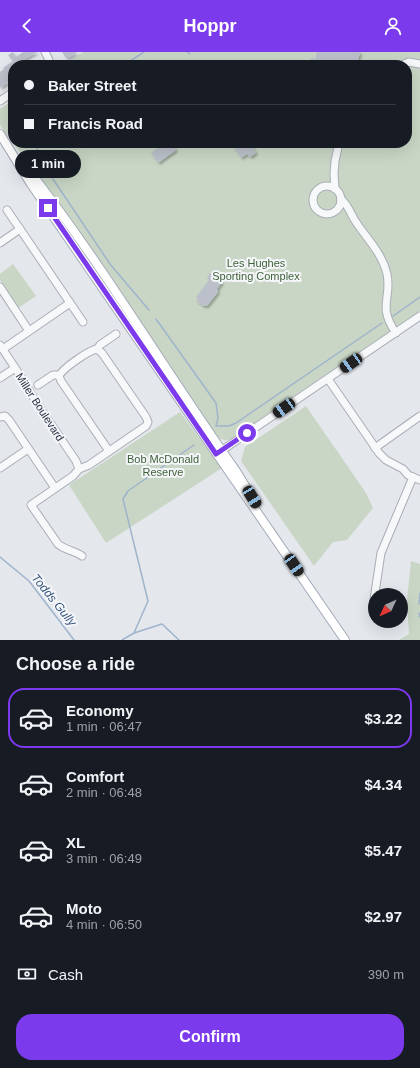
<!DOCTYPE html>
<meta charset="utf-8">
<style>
body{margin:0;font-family:Helvetica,sans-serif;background:#242831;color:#f1f3f6;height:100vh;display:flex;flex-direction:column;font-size:15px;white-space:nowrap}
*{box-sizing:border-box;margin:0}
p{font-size:13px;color:#9ea1a6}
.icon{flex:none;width:22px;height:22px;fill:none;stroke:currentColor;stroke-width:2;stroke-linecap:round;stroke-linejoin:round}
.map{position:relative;height:588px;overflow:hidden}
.sheet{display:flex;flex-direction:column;background:#171b24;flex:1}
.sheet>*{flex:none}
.guide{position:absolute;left:8px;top:8px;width:404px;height:88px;border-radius:16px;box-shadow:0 4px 16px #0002;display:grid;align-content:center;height:88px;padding:0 16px;background:#171b24}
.needle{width:26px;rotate:226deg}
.tools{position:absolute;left:368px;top:536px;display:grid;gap:8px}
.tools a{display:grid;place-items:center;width:40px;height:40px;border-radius:50%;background:#171b24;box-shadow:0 4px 16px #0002;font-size:20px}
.end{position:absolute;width:18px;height:18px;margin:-9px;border:5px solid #7c3aed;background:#fff;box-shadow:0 0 0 2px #fff}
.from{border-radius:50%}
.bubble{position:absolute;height:28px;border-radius:14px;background:#171b24;box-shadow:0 4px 16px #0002;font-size:13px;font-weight:700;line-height:28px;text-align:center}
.car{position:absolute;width:12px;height:24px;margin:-12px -6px;border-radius:5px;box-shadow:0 0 3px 1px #0007;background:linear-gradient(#222 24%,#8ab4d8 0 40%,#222 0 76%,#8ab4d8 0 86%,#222 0)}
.guide b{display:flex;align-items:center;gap:14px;height:38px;font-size:15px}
.guide b+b{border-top:1px solid #363941}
.guide i{width:10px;height:10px;background:#f1f3f6}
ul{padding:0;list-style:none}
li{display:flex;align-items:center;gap:12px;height:60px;margin:0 8px 6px;padding:0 8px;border:2px solid transparent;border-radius:16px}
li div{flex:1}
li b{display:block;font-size:15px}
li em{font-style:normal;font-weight:700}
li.on{border-color:#7c3aed}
li>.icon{width:36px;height:36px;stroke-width:1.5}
h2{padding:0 16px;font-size:18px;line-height:48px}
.pay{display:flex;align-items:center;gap:10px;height:44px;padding:0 16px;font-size:15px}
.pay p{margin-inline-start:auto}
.primary-button{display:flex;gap:8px;margin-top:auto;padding:8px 16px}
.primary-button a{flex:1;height:46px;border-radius:16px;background:#7c3aed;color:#fff;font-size:16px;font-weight:700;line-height:46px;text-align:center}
header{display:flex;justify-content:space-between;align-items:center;height:52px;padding:0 16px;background:#7c3aed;color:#fff;font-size:18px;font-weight:700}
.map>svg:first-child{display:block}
.green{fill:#c9d6c5}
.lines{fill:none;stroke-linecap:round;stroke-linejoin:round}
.stream{stroke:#9fb4cc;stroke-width:1.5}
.building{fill:#bbc0ca;filter:url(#shadow)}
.minor-casing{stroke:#a9aeb7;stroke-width:9}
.major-casing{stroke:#a3abb8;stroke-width:10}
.minor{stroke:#f7f8fa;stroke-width:7}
.major{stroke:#fff;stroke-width:8}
.route{stroke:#7c3aed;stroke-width:5}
.labels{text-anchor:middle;stroke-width:4;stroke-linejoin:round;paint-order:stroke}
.park-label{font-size:11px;fill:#3f6138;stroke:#f4f6f9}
.street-label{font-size:11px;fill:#2b3445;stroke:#f4f6f9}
.water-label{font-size:12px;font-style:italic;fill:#34527a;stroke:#f4f6f9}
</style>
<header><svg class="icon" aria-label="back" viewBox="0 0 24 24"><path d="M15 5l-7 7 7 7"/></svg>Hoppr<svg class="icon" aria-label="person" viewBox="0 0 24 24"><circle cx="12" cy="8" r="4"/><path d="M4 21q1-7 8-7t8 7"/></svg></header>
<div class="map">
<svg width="420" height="588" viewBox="0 0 420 588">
<defs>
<filter id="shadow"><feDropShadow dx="2" dy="2" stdDeviation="1" flood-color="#0004"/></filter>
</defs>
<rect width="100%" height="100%" fill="#e4e7ec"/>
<g class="green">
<path d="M 83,0 L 420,0 L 420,259 L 234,386 C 228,389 223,389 218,385 L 42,128 L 13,91 L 407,91 L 407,13 L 64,13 Z"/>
<polygon points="13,48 13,91 0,73 0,57"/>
<polygon points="13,212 36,244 18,256 0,228 0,222"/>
<polygon points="306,354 366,441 373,456 347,488 333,490 314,514 241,409 245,395"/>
<polygon points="180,360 222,416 106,491 69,433"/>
<polygon points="411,509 420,512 420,588 399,588 409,582 407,548"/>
</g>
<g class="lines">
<g class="stream">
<polyline points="187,0 190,2"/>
<polyline points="124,13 144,0"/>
<polyline points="36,91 39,104 46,116"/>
<polyline points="49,121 110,212 126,231 149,258"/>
<polyline points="393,264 420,245"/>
<polyline points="156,267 216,351 218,366 216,374 229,374 236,371 382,271"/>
<polyline points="0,505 29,529 74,588"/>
<polyline points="419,552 420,541"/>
<polyline points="419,561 420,565"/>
<polyline points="134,581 148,549 123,447 128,439 194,393"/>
<polyline points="122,588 134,581 162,572 179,588"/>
</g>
</g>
<g class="building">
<polygon points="13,0 16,5 23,0 37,0 20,10 22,13 13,13 13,23 6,28 8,31 0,36 0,20 4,17 3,16 13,9 8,3"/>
<polygon points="62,0 77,0 67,7"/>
<polygon points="317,0 360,0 357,13 316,13 316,12 310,10 311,6 315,7"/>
<polygon points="165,91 171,91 176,98 158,111 151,101"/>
<polygon points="231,91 250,91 256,101 250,105 247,102 241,106"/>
<polygon points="210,221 222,230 217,237 218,240 207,254 203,254 196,249 198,247 196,245 209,228 207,226"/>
</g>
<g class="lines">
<g class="minor-casing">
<g id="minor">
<polyline points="45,0 49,8 48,13"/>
<polyline points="402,13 409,10 420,12"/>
<polyline points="0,49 13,40"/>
<circle cx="327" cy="148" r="14"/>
<polyline points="335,137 334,121 335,109 339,91"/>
<path d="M 341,147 C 347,152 350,159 354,167 C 365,185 382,200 387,222 C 392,247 377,254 396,281"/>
<polyline points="7,158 20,177"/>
<polyline points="0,191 20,177 83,270"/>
<polyline points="0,235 29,279"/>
<polyline points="0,293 23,328 36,350 76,409 79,417"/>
<polyline points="3,297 70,251"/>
<polyline points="0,326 15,316"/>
<polyline points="328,327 379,401 386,408 403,417 408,423 420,428"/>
<polyline points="38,333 53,323 59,323"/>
<polyline points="0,365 5,364 9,368 55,436"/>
<polyline points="375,396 420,364"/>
<path d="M 109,399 L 61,329 L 59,324 C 62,317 89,298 97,297 L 100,293 L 116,282"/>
<polyline points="218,401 420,264"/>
<polyline points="0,416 28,397"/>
<polyline points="79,417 89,413 146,374 148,370 146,365 102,301 97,297"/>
<path d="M 79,417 L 73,424 L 31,453 L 58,492 C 65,498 75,499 82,504"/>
<polyline points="375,557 373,554 381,501 413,425"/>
</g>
</g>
<g class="major-casing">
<g id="major">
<polyline points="0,82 31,132 345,588"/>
<path d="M 27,116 C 103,213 165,319 236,419 L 253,447"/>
</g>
</g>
<use href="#minor" class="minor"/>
<use href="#major" class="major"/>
</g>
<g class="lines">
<polyline class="route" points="48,156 216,402 247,381"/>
</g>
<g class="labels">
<g class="park-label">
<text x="256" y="215">Les Hughes<tspan x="256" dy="13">Sporting Complex</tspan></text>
<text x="163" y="411">Bob McDonald<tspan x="163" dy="13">Reserve</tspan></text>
</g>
<g class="street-label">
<text transform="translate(40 355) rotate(57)" y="4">Miller Boulevard</text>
</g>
<g class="water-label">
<text transform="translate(54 548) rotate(51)" y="4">Todds Gully</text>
</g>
</g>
</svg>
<div class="tools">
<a><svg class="needle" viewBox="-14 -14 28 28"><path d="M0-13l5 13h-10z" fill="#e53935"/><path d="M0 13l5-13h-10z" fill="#9ea1a6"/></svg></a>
</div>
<i class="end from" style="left:247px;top:381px"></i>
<i class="end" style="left:48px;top:156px"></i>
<div class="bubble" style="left:15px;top:98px;width:66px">1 min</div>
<i class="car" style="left:351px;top:311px;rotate:236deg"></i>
<i class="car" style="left:284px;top:356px;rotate:236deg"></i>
<i class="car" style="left:252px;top:445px;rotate:149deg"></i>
<i class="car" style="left:294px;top:513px;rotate:146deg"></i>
<div class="guide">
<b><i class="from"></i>Baker Street</b>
<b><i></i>Francis Road</b>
</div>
</div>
<section class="sheet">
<h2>Choose a ride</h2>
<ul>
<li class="on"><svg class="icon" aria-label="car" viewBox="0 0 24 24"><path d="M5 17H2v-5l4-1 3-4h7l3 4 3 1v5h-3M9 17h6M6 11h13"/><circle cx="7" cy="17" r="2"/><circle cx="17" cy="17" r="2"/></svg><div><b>Economy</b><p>1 min · 06:47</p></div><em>$3.22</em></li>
<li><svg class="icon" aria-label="car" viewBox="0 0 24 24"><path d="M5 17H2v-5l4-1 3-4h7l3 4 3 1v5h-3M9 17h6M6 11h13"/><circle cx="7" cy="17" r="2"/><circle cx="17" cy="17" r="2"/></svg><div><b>Comfort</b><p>2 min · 06:48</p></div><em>$4.34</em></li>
<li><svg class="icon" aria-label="car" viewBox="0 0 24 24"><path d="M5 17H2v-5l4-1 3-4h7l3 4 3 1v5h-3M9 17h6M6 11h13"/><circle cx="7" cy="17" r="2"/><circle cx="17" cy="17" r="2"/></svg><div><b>XL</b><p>3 min · 06:49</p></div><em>$5.47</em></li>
<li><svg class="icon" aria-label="car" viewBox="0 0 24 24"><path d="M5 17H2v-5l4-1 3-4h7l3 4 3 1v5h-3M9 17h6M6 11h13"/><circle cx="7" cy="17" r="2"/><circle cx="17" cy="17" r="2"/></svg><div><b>Moto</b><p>4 min · 06:50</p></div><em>$2.97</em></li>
</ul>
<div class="pay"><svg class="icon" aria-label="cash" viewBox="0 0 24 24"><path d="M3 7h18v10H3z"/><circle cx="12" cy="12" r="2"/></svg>Cash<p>390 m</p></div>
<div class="primary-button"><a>Confirm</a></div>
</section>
